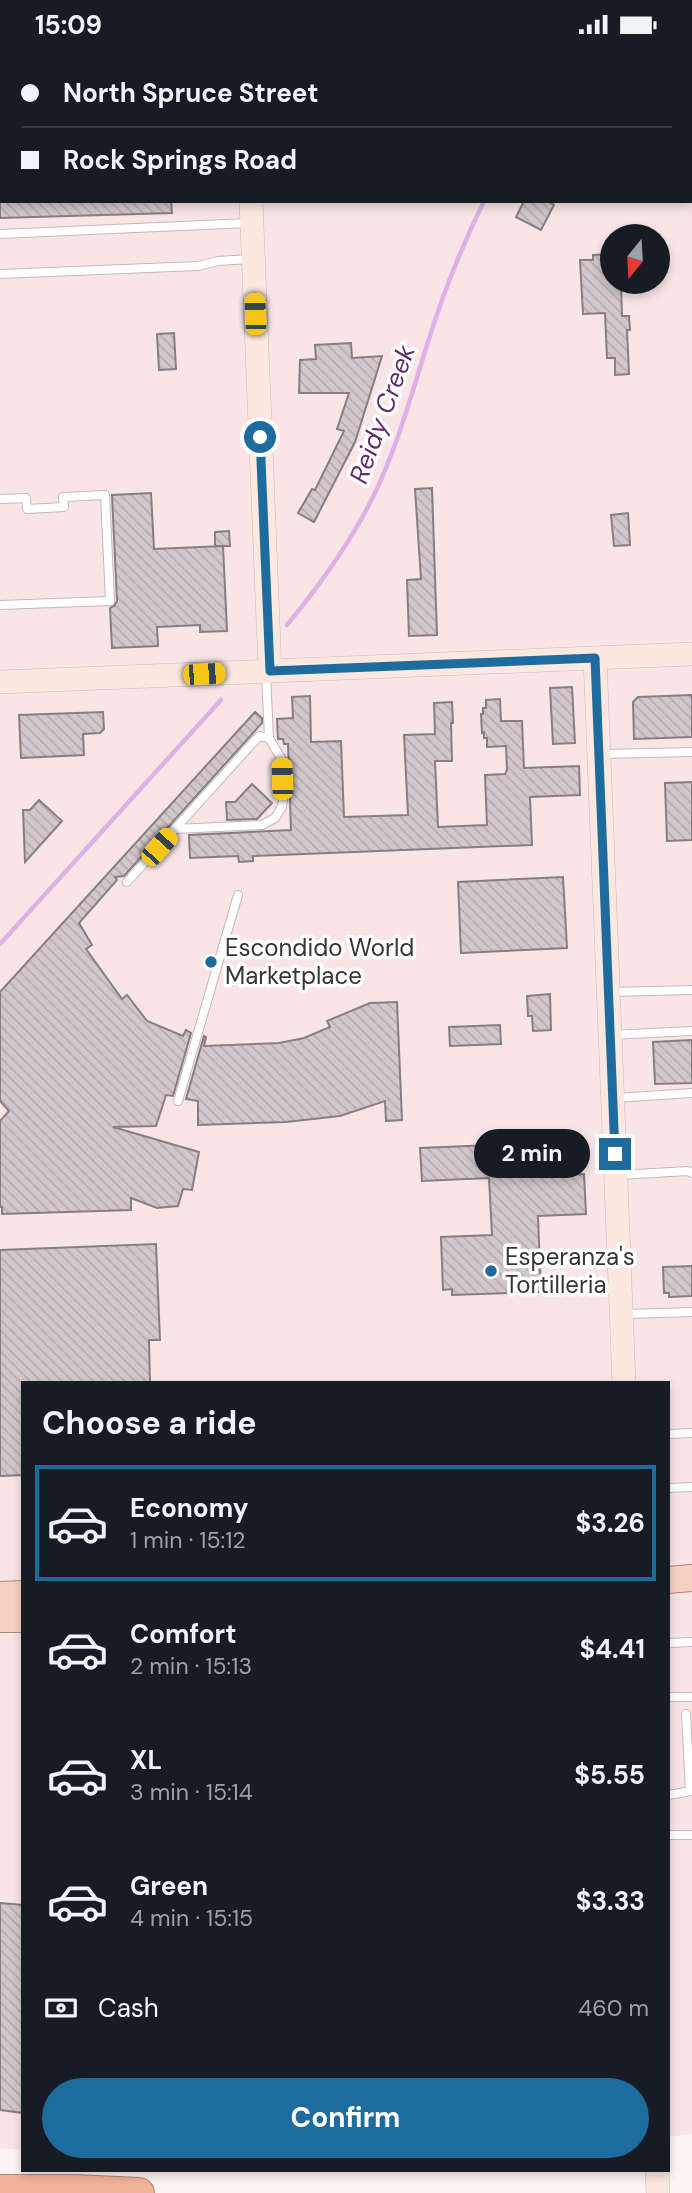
<!DOCTYPE html>
<meta charset="utf-8">
<style>
body{margin:0;font-family:"DM Sans",sans-serif;background:#242831;color:#f1f3f6;height:100vh;display:flex;flex-direction:column;font-size:26px;white-space:nowrap}
*{box-sizing:border-box;margin:0}
p{font-size:23px;color:#9ea1a6}
.icon{flex:none;width:38px;height:38px;fill:none;stroke:currentColor;stroke-width:2;stroke-linecap:round;stroke-linejoin:round}
.map{position:relative;flex:1;overflow:hidden}
.sheet{position:absolute;left:21px;top:1332px;width:649px;height:791px;display:flex;flex-direction:column;background:#171b24;border-radius:0px;box-shadow:0 4px 10px #0003}
.sheet>*{flex:none}
.banner{position:absolute;left:0px;top:0px;width:693px;height:154px;box-shadow:0 4px 10px #0003;display:grid;align-content:center;height:154px;padding:0 21px;background:#171b24}
.needle{width:46px;rotate:198deg}
.buttons{position:absolute;left:600px;top:175px;display:grid;gap:14px}
.buttons a{display:grid;place-items:center;width:70px;height:70px;border-radius:50%;background:#171b24;box-shadow:0 4px 10px #0003;font-size:35px}
.end{position:absolute;width:32px;height:32px;margin:-16px;border:9px solid #1e6c9e;background:#fff;box-shadow:0 0 0 4px #fff}
.from{border-radius:50%}
.bubble{position:absolute;height:49px;border-radius:24px;background:#171b24;box-shadow:0 4px 10px #0003;font-size:23px;font-weight:700;line-height:49px;text-align:center}
.car{position:absolute;width:21px;height:42px;margin:-21px -10px;border-radius:9px;box-shadow:0 0 5px 2px #0007;background:linear-gradient(#f5c518 24%,#345 0 40%,#f5c518 0 76%,#345 0 86%,#f5c518 0)}
.banner b{display:flex;align-items:center;gap:24px;height:66px;font-size:26px}
.banner b+b{border-top:2px solid #363941}
.banner i{width:18px;height:18px;background:#f1f3f6}
ul{padding:0;list-style:none}
li{display:flex;align-items:center;gap:21px;height:116px;margin:0 14px 10px;padding:0 7px;border:4px solid transparent;border-radius:0px}
li div{flex:1}
li b{display:block;font-size:26px}
li em{font-style:normal;font-weight:700}
li.current{border-color:#1e6c9e}
li>.icon{width:63px;height:63px;stroke-width:1.5}
h2{padding:0 21px;font-size:32px;line-height:84px}
.pay{display:flex;align-items:center;gap:18px;height:77px;padding:0 21px;font-size:26px}
.pay p{margin-inline-start:auto}
.action{display:flex;gap:14px;margin-top:auto;padding:14px 21px}
.action a{flex:1;height:80px;border-radius:42px;background:#1e6c9e;color:#fff;font-size:28px;font-weight:700;line-height:80px;text-align:center}
.status{display:flex;justify-content:space-between;align-items:center;height:49px;padding:0 35px;background:#171b24;direction:ltr}
.status svg{height:19px;fill:currentColor}
.map>svg:first-child{display:block}
.built{fill:#f9e5e6;fill-rule:evenodd}
.lines{fill:none;stroke-linecap:round;stroke-linejoin:round}
.stream{stroke:#dfb0e6;stroke-width:4.5}
.building{fill:url(#building-back-hatch);stroke:#877e82;stroke-width:2}
.lane-casing{stroke:#c4b9b9;stroke-width:10}
.secondary-casing{stroke:#c4b9b9;stroke-width:24}
.primary-casing{stroke:#b28676;stroke-width:28}
.highway-casing{stroke:#b28676;stroke-width:32}
.lane{stroke:#fff;stroke-width:8}
.secondary{stroke:#fbe8e1;stroke-width:23}
.primary{stroke:#f8d1c2;stroke-width:26}
.highway{stroke:#f3b29a;stroke-width:30}
.route{stroke:#1e6c9e;stroke-width:9}
.poi-dot{fill:#1e6c9e;stroke:#fff;stroke-width:2.5}
.labels{text-anchor:middle;stroke-width:7;stroke-linejoin:round;paint-order:stroke}
.poi-label{font-size:24px;fill:#383434;stroke:#fff;text-anchor:start}
.water-label{font-size:26px;font-style:italic;fill:#632c6d;stroke:#fff}
</style>
<div class="status"><b>15:09</b><svg viewBox="0 0 49 12"><path d="M0 12V9h3v3zM5 12V6h3v6zM10 12V3h3v9zM15 12V0h3v12zM26 1h20v11H26zM47 4h2v5h-2z"/></svg></div>
<div class="map">
<svg width="692" height="2144" viewBox="0 0 692 2144">
<defs>
<pattern id="building-back-hatch" width="6" height="6" patternUnits="userSpaceOnUse" patternTransform="scale(1.75)"><rect width="6" height="6" fill="#d2c8cc"/><path d="M-1 5l2 2M0 0l6 6M5-1l2 2" fill="none" stroke="#b5acb0"/></pattern>
</defs>
<rect width="100%" height="100%" fill="#fff3f3"/>
<path class="built" d="M 0,0 L 692,0 L 692,2085 L 669,2088 L 668,1334 L 23,1334 L 23,2101 L 0,2099 ZM 2,2 L 691,2 L 691,152 L 2,152 ZM 612,187 L 658,187 L 658,233 L 612,233 Z"/>
<g class="lines">
<g class="stream">
<polyline points="554,2 555,0"/>
<path d="M 287,576 C 320,536 350,494 373,448 C 397,399 411,347 427,296 C 442,247 461,199 484,152"/>
<polyline points="0,895 221,651"/>
</g>
</g>
<g class="building">
<polygon points="0,152 171,152 172,164 0,169"/>
<polygon points="524,152 547,152 554,156 541,181 516,168"/>
<polygon points="612,205 612,233 621,233 622,267 629,267 630,281 627,281 629,325 615,326 615,309 607,309 605,264 583,265 580,211 593,211 593,206"/>
<polygon points="174,284 176,320 159,321 157,285"/>
<polygon points="351,294 352,309 382,307 355,393 314,473 298,464 312,440 315,441 344,382 337,380 349,344 299,344 300,311 316,310 315,296"/>
<polygon points="432,439 437,586 409,587 407,531 421,530 415,440"/>
<polygon points="151,444 154,500 223,497 227,582 200,583 200,576 157,578 158,597 112,599 110,559 114,557 117,552 112,446"/>
<polygon points="628,464 630,496 614,497 611,466"/>
<polygon points="229,482 230,497 215,497 215,483"/>
<polygon points="572,638 575,694 553,695 550,639"/>
<polygon points="692,646 692,688 634,690 633,653 638,648"/>
<polygon points="310,647 311,693 341,692 344,768 408,766 404,686 435,685 434,654 452,653 453,674 451,674 452,712 435,712 438,778 487,776 485,726 505,725 507,721 506,697 487,698 487,689 484,689 484,683 482,684 481,665 483,665 483,659 486,659 486,651 500,650 501,672 522,672 524,719 579,717 580,746 530,748 532,796 253,807 253,812 239,813 238,807 190,809 189,786 291,781 288,695 284,695 283,690 278,690 277,670 293,669 292,648"/>
<polygon points="103,663 104,680 100,684 83,685 84,706 21,709 19,666"/>
<polygon points="255,663 262,669 262,674 124,827 115,828 117,831 79,874 92,896 86,900 122,950 127,946 147,972 183,987 186,981 191,984 173,1047 166,1046 156,1077 113,1078 199,1103 192,1141 183,1140 178,1157 157,1159 131,1149 131,1161 2,1165 2,1158 0,1158 0,1072 9,1062 0,1052 0,943"/>
<polygon points="692,733 692,791 667,792 665,734"/>
<polygon points="252,735 272,754 257,770 227,771 226,753 235,753"/>
<polygon points="39,751 62,772 25,813 23,761 30,761"/>
<polygon points="563,828 567,899 461,904 458,833"/>
<polygon points="550,945 551,981 533,982 532,967 528,967 527,947"/>
<polygon points="397,953 402,1071 386,1072 385,1052 340,1067 286,1073 198,1076 198,1052 186,1050 204,987 206,988 204,997 279,994 304,989 330,978 327,972 370,954"/>
<polygon points="500,976 501,995 450,997 449,978"/>
<polygon points="692,991 692,1034 655,1035 653,993"/>
<polygon points="537,1094 539,1127 584,1125 586,1165 538,1167 541,1243 452,1246 452,1240 443,1241 441,1188 492,1186 489,1129 422,1132 420,1099"/>
<polygon points="156,1195 160,1291 149,1291 150,1334 23,1334 23,1426 0,1427 0,1201"/>
<polygon points="692,1217 692,1247 669,1248 669,1244 664,1244 663,1218"/>
<polygon points="0,1854 23,1856 23,2064 0,2061"/>
</g>
<g class="lines">
<g class="lane-casing">
<g id="lane">
<polyline points="0,185 249,174"/>
<polyline points="0,225 198,217 218,212 250,210"/>
<polyline points="0,450 26,449 27,460 64,458 63,448 105,446 110,552 0,556"/>
<polyline points="266,625 269,689"/>
<polyline points="601,705 692,703"/>
<polyline points="127,833 259,687 269,689 282,711 283,750 282,758 275,769 262,776 175,780"/>
<polyline points="611,943 692,941"/>
<polyline points="611,986 692,982"/>
<polyline points="616,1049 692,1044"/>
<polyline points="178,1052 238,846"/>
<polyline points="619,1126 688,1122 692,1124"/>
<polyline points="625,1265 692,1263"/>
<polyline points="668,1385 692,1384"/>
<polyline points="668,1439 692,1438"/>
<polyline points="668,1594 692,1593"/>
<polyline points="668,1648 692,1648"/>
<polyline points="686,1665 690,1742"/>
<polyline points="668,1746 692,1742"/>
<polyline points="668,1786 692,1786"/>
</g>
</g>
<g class="secondary-casing">
<g id="secondary">
<polyline points="244,0 244,2"/>
<polyline points="251,152 270,622"/>
<polyline points="595,609 624,1334"/>
<polyline points="0,633 692,605"/>
<polyline points="657,2121 658,2144"/>
</g>
</g>
<g class="primary-casing">
<g id="primary">
<polyline points="668,1531 692,1529"/>
<polyline points="0,1546 23,1545"/>
<polyline points="0,1570 23,1570"/>
</g>
</g>
<g class="highway-casing">
<polyline id="highway" points="0,2141 75,2141 139,2144"/>
</g>
<use href="#lane" class="lane"/>
<use href="#secondary" class="secondary"/>
<use href="#primary" class="primary"/>
<use href="#highway" class="highway"/>
</g>
<g class="lines">
<polyline class="route" points="260,388 270,622 595,609 615,1105"/>
</g>
<g class="poi-dot">
<circle cx="211" cy="913" r="7"/>
<circle cx="491" cy="1222" r="7"/>
</g>
<g class="labels">
<g class="poi-label">
<text x="225" y="907">Escondido World<tspan x="225" dy="28">Marketplace</tspan></text>
<text x="505" y="1216">Esperanza's<tspan x="505" dy="28">Tortilleria</tspan></text>
</g>
<g class="water-label">
<text transform="translate(382 365) rotate(-70)" y="9">Reidy Creek</text>
</g>
</g>
</svg>
<div class="buttons">
<a><svg class="needle" viewBox="-14 -14 28 28"><path d="M0-13l5 13h-10z" fill="#e53935"/><path d="M0 13l5-13h-10z" fill="#9ea1a6"/></svg></a>
</div>
<i class="end from" style="left:260px;top:388px"></i>
<i class="end" style="left:615px;top:1105px"></i>
<div class="bubble" style="left:474px;top:1080px;width:116px">2 min</div>
<i class="car" style="left:255px;top:265px;rotate:358deg"></i>
<i class="car" style="left:204px;top:625px;rotate:87deg"></i>
<i class="car" style="left:282px;top:730px;rotate:358deg"></i>
<i class="car" style="left:159px;top:798px;rotate:42deg"></i>
<div class="banner">
<b><i class="from"></i>North Spruce Street</b>
<b><i></i>Rock Springs Road</b>
</div>
<section class="sheet">
<h2>Choose a ride</h2>
<ul>
<li class="current"><svg class="icon" aria-label="car" viewBox="0 0 24 24"><path d="M5 17H2v-5l4-1 3-4h7l3 4 3 1v5h-3M9 17h6M6 11h13"/><circle cx="7" cy="17" r="2"/><circle cx="17" cy="17" r="2"/></svg><div><b>Economy</b><p>1 min · 15:12</p></div><em>$3.26</em></li>
<li><svg class="icon" aria-label="car" viewBox="0 0 24 24"><path d="M5 17H2v-5l4-1 3-4h7l3 4 3 1v5h-3M9 17h6M6 11h13"/><circle cx="7" cy="17" r="2"/><circle cx="17" cy="17" r="2"/></svg><div><b>Comfort</b><p>2 min · 15:13</p></div><em>$4.41</em></li>
<li><svg class="icon" aria-label="car" viewBox="0 0 24 24"><path d="M5 17H2v-5l4-1 3-4h7l3 4 3 1v5h-3M9 17h6M6 11h13"/><circle cx="7" cy="17" r="2"/><circle cx="17" cy="17" r="2"/></svg><div><b>XL</b><p>3 min · 15:14</p></div><em>$5.55</em></li>
<li><svg class="icon" aria-label="car" viewBox="0 0 24 24"><path d="M5 17H2v-5l4-1 3-4h7l3 4 3 1v5h-3M9 17h6M6 11h13"/><circle cx="7" cy="17" r="2"/><circle cx="17" cy="17" r="2"/></svg><div><b>Green</b><p>4 min · 15:15</p></div><em>$3.33</em></li>
</ul>
<div class="pay"><svg class="icon" aria-label="cash" viewBox="0 0 24 24"><path d="M3 7h18v10H3z"/><circle cx="12" cy="12" r="2"/></svg>Cash<p>460 m</p></div>
<div class="action"><a>Confirm</a></div>
</section>
</div>
